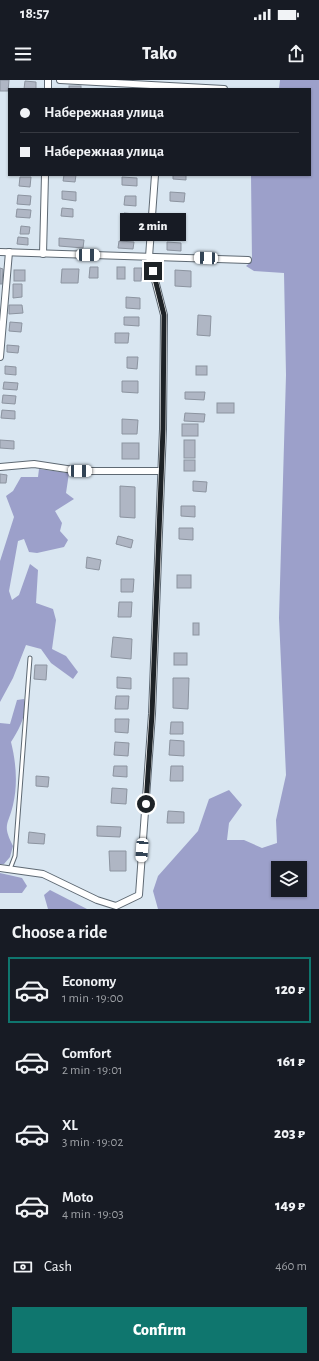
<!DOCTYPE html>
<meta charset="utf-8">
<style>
body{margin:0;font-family:"Alegreya Sans",sans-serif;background:#242831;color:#f1f3f6;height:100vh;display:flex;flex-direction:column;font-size:15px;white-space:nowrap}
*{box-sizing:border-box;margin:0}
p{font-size:13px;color:#9ea1a6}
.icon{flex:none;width:22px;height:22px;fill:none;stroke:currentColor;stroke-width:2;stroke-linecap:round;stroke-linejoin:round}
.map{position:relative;height:829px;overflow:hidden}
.sheet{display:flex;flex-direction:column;background:#171b24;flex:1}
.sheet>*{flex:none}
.guide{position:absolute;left:8px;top:8px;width:303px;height:88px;border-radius:0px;box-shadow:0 1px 3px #0004;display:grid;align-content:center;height:88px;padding:0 12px;background:#171b24}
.buttons{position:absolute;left:271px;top:781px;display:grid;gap:8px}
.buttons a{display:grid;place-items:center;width:36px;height:36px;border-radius:0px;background:#171b24;box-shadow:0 1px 3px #0004;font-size:20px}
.end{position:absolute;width:18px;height:18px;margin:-9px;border:5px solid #1e2327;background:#fff;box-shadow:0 0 0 2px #fff}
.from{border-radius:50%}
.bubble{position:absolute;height:28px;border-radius:0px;background:#171b24;box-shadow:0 1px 3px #0004;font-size:13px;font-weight:800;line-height:28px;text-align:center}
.car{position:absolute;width:12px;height:24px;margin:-12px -6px;border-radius:5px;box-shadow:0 0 3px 1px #0007;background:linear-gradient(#fff 24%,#345 0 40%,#fff 0 76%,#345 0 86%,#fff 0)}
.guide b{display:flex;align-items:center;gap:14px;height:38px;font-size:15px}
.guide b+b{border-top:1px solid #363941}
.guide i{width:10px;height:10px;background:#f1f3f6}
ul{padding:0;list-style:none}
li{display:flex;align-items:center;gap:12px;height:66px;margin:0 8px 6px;padding:0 4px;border:2px solid transparent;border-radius:0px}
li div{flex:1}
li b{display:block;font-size:15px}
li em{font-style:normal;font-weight:800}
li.selected{border-color:#0f766e}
li>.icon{width:36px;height:36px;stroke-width:1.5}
h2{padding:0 12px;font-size:18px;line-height:48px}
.pay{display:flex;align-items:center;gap:10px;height:44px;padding:0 12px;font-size:15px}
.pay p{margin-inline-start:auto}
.button{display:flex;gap:8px;margin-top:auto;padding:8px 12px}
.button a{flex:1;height:46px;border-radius:0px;background:#0f766e;color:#fff;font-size:16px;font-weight:800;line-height:46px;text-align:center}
.status{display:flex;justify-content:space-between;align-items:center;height:28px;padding:0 20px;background:#171b24;direction:ltr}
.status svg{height:11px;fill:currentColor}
header{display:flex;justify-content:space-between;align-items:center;height:52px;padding:0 12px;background:#171b24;font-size:18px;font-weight:800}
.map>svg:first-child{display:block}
.forest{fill:#9ca0ca;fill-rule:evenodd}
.building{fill:#afb6c4;stroke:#8c94a0}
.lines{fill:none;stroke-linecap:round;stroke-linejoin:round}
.service-casing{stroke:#5e6973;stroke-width:5}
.minor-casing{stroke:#5e6973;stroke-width:8}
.service{stroke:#fff;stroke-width:3}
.minor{stroke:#fff;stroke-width:6}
.route{stroke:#1e2327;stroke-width:5}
</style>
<div class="status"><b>18:57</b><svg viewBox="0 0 49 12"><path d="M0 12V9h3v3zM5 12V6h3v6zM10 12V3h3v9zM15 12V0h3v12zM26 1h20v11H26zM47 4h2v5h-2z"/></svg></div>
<header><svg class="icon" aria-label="menu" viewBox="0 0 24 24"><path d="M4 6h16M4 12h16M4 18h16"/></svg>Tako<svg class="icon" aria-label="share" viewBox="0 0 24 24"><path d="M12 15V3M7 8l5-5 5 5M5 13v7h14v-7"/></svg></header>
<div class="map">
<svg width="319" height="829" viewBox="0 0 319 829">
<rect width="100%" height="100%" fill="#d9e6f1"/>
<g class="forest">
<path d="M 280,0 L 319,0 L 319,829 L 158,829 L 153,811 L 158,796 L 198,751 L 209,719 L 229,710 L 242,725 L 229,743 L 227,760 L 244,760 L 262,768 L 277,763 L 276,740 L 286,695 L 279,538 L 286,295 L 284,193 L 254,191 L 246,186 L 252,181 L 251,95 L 310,95 L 310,9 L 279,9 ZM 278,788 L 300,788 L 300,810 L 278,810 Z"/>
<polygon points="39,389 69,393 66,413 74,419 55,431 62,443 60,451 68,460 64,467 37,473 29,472 24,459 18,461 9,511 12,520 19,515 30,484 38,490 36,523 53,529 56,540 52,569 66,576 78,592 73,599 51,583 41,569 26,565 13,598 0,622 0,481 14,437 6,416 13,411 21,397 38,397"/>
<path d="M 24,619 C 28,633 19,650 11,662 C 16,682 18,704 13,725 C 8,746 2,744 13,766 L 10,777 L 4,784 L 0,784 L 0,643 L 10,644 L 17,620 Z"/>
<polygon points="0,793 22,798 27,806 22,813 0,813"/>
<polygon points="50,810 87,829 48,829 44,815"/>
</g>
<g class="building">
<polygon points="0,0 9,0 8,11 0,11"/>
<polygon points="25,1 36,2 36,9 24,9"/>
<rect x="69" y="6" width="12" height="3"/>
<polygon points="64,95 76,95 75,102 63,101"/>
<polygon points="173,95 186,95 186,100 173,99"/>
<polygon points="20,97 31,97 30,107 19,106"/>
<polygon points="122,97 137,98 137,106 122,105"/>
<polygon points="62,111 76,112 76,121 62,119"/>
<polygon points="170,112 185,113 184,122 170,121"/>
<polygon points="18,115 31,116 30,125 17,124"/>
<polygon points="125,116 136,116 136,126 124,125"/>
<polygon points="62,128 73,129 73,137 61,136"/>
<polygon points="17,129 31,130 30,138 16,137"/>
<polygon points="124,133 135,134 134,142 123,141"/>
<polygon points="170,135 182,136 182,144 169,143"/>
<polygon points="21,146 30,147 29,154 20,154"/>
<polygon points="18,157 28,158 28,165 17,164"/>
<polygon points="59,158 84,160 83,168 59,166"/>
<polygon points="119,161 134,162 133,169 118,168"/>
<polygon points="167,162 181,163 181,171 167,170"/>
<polygon points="90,187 98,187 98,198 89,198"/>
<rect x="117" y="187" width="8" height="12"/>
<polygon points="0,188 3,189 2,204 0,204"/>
<polygon points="134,188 142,188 141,201 134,201"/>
<polygon points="62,189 79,189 78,203 61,203"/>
<rect x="14" y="190" width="11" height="11"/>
<polygon points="175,190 191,191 191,207 175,206"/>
<polygon points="13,204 22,204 22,217 13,218"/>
<polygon points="126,217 140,218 140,229 126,228"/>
<polygon points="9,225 22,225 23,233 9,234"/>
<polygon points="198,235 211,236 210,256 197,255"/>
<polygon points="124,237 139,237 139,246 124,245"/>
<polygon points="10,242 22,243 21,252 9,251"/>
<polygon points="115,253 129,253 128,263 115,263"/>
<polygon points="7,265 19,266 18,273 7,272"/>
<polygon points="127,277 138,277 137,289 127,288"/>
<polygon points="5,286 16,287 16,295 5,294"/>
<rect x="196" y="286" width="11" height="9"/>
<polygon points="122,301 138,301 138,313 122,312"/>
<polygon points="4,302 18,303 17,310 3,309"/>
<polygon points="185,312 205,312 204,320 185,319"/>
<polygon points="3,315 16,316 15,324 2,323"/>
<rect x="217" y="323" width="17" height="10"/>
<polygon points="2,330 15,331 15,339 1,338"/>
<polygon points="185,333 205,334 204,342 184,341"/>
<polygon points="122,339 138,340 137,354 122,354"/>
<rect x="182" y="344" width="16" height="12"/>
<polygon points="0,360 14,361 14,369 0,368"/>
<rect x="184" y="360" width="11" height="18"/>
<rect x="122" y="363" width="17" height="16"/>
<rect x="184" y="380" width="11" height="11"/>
<polygon points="0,394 7,395 6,403 0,403"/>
<polygon points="193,401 207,402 206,412 193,411"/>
<polygon points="120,406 135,407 135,438 120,437"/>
<polygon points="181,426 195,426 195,437 181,436"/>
<polygon points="179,448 193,448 193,460 179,459"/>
<polygon points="118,456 133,460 131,468 116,464"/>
<polygon points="87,477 101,480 99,490 86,488"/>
<rect x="177" y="495" width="14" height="13"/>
<polygon points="121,499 134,499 133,512 121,512"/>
<polygon points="119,522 132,522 131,537 118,537"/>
<rect x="193" y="543" width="6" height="12"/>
<polygon points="113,557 132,559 131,579 111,577"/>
<rect x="174" y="573" width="13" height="12"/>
<polygon points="35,585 47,585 46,600 34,599"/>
<polygon points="117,597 131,598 131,609 117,608"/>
<polygon points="173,598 189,598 188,629 173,628"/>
<polygon points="116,616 129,616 128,629 115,629"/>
<polygon points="115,639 129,639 128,653 115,652"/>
<polygon points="171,642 183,642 183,654 170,654"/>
<polygon points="170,660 184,661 184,676 169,675"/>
<polygon points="115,662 129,663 128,676 114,675"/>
<polygon points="114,686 127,686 127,697 113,696"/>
<polygon points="171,686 183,686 183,701 170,701"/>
<polygon points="36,696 49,697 48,707 36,706"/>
<polygon points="112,708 127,709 126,724 111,723"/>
<polygon points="168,731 184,732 184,743 167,743"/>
<polygon points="97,746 121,747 120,757 97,756"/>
<polygon points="29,752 45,754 44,764 28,763"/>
<polygon points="109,771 126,771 126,791 110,791"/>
</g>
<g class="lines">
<g class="service-casing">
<polyline id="service" points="10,789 15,776 30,578"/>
</g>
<g class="minor-casing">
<g id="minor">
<polyline points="60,0 224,9"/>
<polyline points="48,9 48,0"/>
<polyline points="0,172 248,180"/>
<polyline points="43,174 45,95"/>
<polyline points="0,277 9,172"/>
<polyline points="0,387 34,384 80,391 161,391"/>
<polyline points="0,788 43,794 97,820 116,826 139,815 152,634 163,349 164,235 149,177 155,95"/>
</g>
</g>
<use href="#service" class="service"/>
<use href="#minor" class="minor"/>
</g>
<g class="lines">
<polyline class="route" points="146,724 152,634 163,349 164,235 153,191"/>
</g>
</svg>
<div class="buttons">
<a><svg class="icon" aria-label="layers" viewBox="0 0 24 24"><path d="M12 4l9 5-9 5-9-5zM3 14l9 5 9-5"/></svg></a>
</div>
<i class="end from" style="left:146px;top:724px"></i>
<i class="end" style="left:153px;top:191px"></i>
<div class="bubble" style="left:120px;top:133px;width:66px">2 min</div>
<i class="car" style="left:88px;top:175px;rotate:91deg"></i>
<i class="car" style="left:206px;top:178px;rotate:272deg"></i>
<i class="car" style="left:80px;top:391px;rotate:90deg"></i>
<i class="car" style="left:142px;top:770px;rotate:184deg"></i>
<div class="guide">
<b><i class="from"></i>Набережная улица</b>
<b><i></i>Набережная улица</b>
</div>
</div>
<section class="sheet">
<h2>Choose a ride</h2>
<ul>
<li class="selected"><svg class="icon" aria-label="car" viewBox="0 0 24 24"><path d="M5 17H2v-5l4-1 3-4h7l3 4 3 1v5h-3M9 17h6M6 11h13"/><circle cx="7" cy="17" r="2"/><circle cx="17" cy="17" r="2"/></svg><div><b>Economy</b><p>1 min · 19:00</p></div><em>120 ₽</em></li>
<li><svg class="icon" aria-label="car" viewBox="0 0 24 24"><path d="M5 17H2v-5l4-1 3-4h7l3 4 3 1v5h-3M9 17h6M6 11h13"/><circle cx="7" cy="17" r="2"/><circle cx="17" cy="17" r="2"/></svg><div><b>Comfort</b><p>2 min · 19:01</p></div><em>161 ₽</em></li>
<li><svg class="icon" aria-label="car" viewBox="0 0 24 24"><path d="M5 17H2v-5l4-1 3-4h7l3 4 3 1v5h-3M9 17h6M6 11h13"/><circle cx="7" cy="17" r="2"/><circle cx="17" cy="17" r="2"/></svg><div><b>XL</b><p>3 min · 19:02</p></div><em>203 ₽</em></li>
<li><svg class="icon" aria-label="car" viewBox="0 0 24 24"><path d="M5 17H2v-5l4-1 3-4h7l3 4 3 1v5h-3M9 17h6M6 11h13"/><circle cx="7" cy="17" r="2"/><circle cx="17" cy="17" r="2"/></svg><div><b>Moto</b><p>4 min · 19:03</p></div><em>149 ₽</em></li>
</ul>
<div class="pay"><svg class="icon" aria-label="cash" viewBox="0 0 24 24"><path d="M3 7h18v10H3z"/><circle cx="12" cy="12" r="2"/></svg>Cash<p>460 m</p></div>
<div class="button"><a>Confirm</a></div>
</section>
